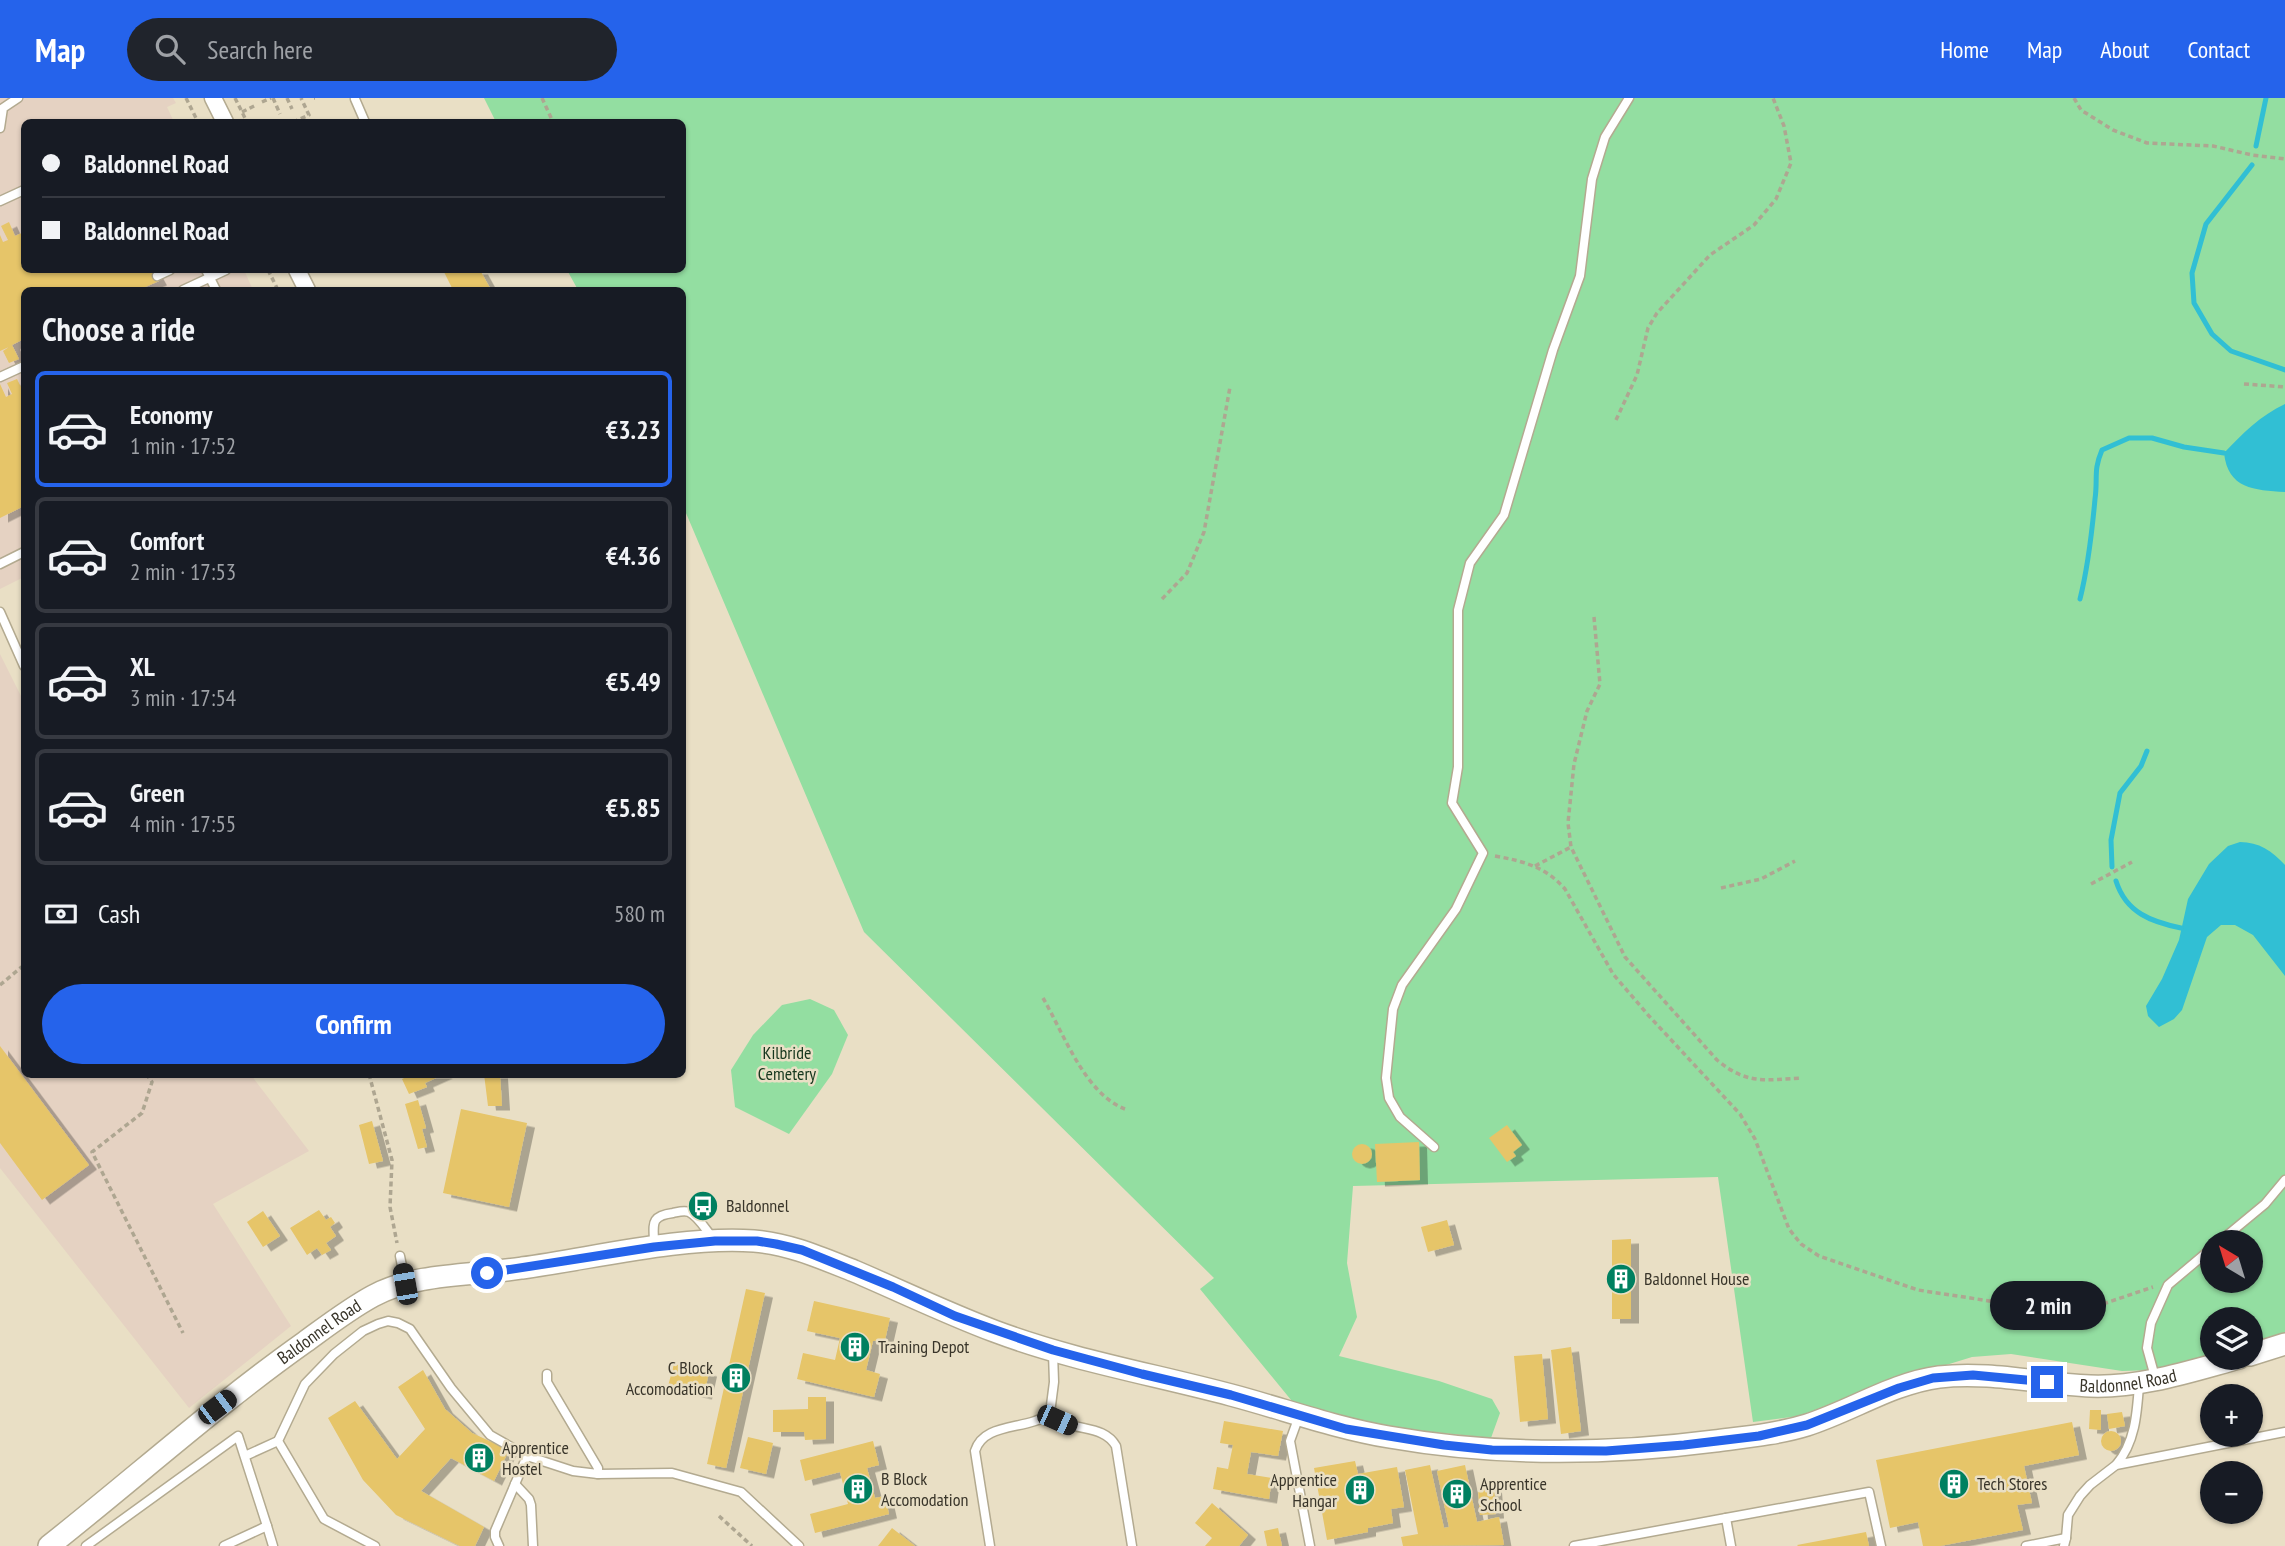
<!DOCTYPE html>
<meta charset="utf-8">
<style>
body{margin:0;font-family:"PT Sans Narrow",sans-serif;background:#20242c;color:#f1f3f6;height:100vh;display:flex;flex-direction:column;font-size:26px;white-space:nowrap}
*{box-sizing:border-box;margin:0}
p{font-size:23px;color:#9ea1a6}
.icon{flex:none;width:38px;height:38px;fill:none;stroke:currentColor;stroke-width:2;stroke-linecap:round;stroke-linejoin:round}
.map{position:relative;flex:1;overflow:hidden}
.details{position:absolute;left:21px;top:189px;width:665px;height:791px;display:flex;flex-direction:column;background:#171b24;border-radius:10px;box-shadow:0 2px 5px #0004}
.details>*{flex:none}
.hud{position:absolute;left:21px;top:21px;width:665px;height:154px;border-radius:10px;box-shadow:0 2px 5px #0004;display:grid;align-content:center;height:154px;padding:0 21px;background:#171b24}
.needle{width:46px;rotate:322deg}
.buttons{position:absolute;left:2200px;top:1132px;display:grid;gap:14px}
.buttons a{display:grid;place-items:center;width:63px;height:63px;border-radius:50%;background:#171b24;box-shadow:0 2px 5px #0004;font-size:35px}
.end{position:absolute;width:32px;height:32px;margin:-16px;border:9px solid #2563eb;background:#fff;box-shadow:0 0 0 4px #fff}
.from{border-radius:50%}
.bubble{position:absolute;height:49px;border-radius:24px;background:#171b24;box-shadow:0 2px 5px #0004;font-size:23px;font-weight:700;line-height:49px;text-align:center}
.car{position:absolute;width:21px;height:42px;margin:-21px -10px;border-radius:9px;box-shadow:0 0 5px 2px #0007;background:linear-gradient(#222 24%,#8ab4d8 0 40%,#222 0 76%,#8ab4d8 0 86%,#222 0)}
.hud b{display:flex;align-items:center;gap:24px;height:66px;font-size:26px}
.hud b+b{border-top:2px solid #363941}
.hud i{width:18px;height:18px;background:#f1f3f6}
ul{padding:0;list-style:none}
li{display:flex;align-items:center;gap:21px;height:116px;margin:0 14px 10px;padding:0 7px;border:4px solid #363941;border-radius:10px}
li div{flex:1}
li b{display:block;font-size:26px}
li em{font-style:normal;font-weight:700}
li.selected{border-color:#2563eb}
li>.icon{width:63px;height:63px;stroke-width:1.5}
h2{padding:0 21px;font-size:32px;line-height:84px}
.pay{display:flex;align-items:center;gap:18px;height:77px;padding:0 21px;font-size:26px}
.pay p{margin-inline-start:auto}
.action{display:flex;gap:14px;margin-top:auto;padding:14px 21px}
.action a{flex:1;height:80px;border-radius:42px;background:#2563eb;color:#fff;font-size:28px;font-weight:700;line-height:80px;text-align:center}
header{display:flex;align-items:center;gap:42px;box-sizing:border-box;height:98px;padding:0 35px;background:#2563eb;color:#fff}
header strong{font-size:33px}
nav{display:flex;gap:38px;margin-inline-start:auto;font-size:24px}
.search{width:490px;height:63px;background:#20242c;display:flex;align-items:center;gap:18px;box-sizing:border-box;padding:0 24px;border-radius:38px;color:#9ea1a6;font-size:26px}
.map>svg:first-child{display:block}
.industrial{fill:#e5d2c2}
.green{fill:#93dea1;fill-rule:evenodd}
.water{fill:#31bfd4}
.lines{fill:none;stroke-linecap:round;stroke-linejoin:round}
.stream{stroke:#31bfd4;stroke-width:5}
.building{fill:#e6c569;filter:url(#shadow)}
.service-casing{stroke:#b3aa90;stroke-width:11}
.minor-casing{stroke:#b3aa90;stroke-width:19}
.tertiary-casing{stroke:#b3aa90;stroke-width:24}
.path{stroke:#aea691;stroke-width:3.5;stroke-dasharray:5 3.5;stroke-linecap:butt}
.service{stroke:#fff;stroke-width:8}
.minor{stroke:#fff;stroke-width:16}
.tertiary{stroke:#fff;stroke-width:21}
.route{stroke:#2563eb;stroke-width:9}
.labels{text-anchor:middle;stroke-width:5;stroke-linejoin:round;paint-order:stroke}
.park-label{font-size:18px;fill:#16371e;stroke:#e9dfc5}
.poi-label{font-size:18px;fill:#39352a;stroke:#e9dfc5;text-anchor:start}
.street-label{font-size:18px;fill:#39352a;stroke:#e9dfc5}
</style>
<header>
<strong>Map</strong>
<div class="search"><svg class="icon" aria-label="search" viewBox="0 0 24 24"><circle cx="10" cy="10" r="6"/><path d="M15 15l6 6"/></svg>Search here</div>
<nav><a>Home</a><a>Map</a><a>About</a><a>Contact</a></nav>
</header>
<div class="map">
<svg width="2285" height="1448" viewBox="0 0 2285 1448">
<defs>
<filter id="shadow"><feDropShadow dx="8" dy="4.5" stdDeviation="0" flood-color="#0004"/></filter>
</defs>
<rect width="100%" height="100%" fill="#e9dfc5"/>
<g class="industrial">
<polygon points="0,0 173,0 176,5 167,9 174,24 24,24 24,172 244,172 253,192 24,192 24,479 0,491"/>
<polygon points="0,556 24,604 24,976 251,977 309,1053 213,1106 291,1228 189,1310 0,1070"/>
</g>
<g class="green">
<path d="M 484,0 L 2285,0 L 2285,1238 L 2251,1249 L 2250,1222 L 2212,1222 L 2212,1258 L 2157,1272 L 2122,1273 L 2011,1256 L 1972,1259 L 1878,1288 L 1799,1318 L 1753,1324 L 1718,1079 L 1353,1088 L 1347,1165 L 1357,1219 L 1339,1258 L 1439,1283 L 1492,1301 L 1500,1315 L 1491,1340 L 1356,1326 L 1296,1308 L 1200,1191 L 1214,1180 L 864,834 L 683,408 L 682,192 L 578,192 L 567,172 L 682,172 L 682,24 L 496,24 ZM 2212,1144 L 2250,1144 L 2250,1183 L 2212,1183 Z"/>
<polygon points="810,901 834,912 848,937 832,976 789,1036 735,1009 731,972 753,937 782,907"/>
</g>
<g class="water">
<path d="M 2285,306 L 2285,394 C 2254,392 2228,391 2224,355 C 2242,336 2261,317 2285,306 Z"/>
<path d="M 2240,744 C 2259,744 2272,753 2285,767 L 2285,878 L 2253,837 L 2235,827 L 2221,827 L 2207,839 L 2182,912 L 2174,921 L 2159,929 L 2148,918 L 2146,908 L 2162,881 L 2179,842 L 2188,801 L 2209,766 L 2228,748 Z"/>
</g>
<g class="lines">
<g class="stream">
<polyline points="2256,48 2266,0"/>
<polyline points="2252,67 2206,126 2192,175 2194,205 2212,236 2231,253 2285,272"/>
<path d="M 2080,501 C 2088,469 2092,434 2095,401 C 2098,380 2093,373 2102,352 L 2129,340 L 2152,340 L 2184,349 L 2224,355"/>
<polyline points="2112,769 2111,742 2120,695 2141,668 2147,653"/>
<path d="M 2116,783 C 2126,815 2152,824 2181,830"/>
</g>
</g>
<g class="building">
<polygon points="9,124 15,138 24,134 24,172 153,172 159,183 143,190 144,192 24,192 24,241 12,247 19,261 9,265 3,253 9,249 0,253 0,137 3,144 8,142 1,128"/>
<polygon points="443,172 480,172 491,192 453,192"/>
<polygon points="17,281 22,291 24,290 24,408 0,420 0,286 6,299 12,296 7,285"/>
<polygon points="0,948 89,1067 42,1102 0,1045"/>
<polygon points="413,976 445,976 425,985 427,989 409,996 402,981"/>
<polygon points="484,976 500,976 502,1008 488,1008"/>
<polygon points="418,1002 426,1030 422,1031 427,1049 418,1051 405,1006"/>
<polygon points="461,1011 527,1025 509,1109 443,1095"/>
<polygon points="372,1023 383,1063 369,1066 359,1027"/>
<polygon points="1507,1027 1522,1047 1513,1054 1516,1058 1507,1064 1489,1040"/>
<polygon points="1419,1044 1420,1082 1377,1084 1375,1046"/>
<circle cx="1362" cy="1056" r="10"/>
<polygon points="319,1112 326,1122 331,1119 335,1125 330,1129 336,1138 326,1145 331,1152 322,1157 317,1150 307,1157 290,1130"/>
<polygon points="263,1113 280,1138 263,1149 247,1124"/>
<polygon points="1447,1122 1454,1147 1428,1154 1421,1129"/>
<polygon points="1631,1141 1631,1221 1612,1221 1612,1142"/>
<polygon points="746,1191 765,1195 726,1370 707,1366"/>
<polygon points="814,1203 890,1220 885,1242 873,1243 866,1272 880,1276 874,1299 797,1281 803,1255 835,1262 840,1240 807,1233"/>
<polygon points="1571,1249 1581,1333 1561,1336 1551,1252"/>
<polygon points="1542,1256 1548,1321 1520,1324 1514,1258"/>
<polygon points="674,1266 709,1274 704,1297 668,1288"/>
<polygon points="423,1272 445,1311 472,1335 509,1352 494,1383 451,1360 421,1393 484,1429 475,1448 460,1448 396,1417 363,1382 328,1320 355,1303 397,1361 425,1331 398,1289"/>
<polygon points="808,1299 826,1299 826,1341 805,1342 804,1334 773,1334 773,1312 808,1311"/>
<polygon points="2090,1312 2101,1312 2101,1332 2089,1331"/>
<polygon points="2122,1314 2125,1328 2109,1331 2107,1316"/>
<polygon points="1224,1323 1283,1333 1278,1358 1251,1354 1247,1376 1272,1380 1269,1401 1213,1391 1217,1369 1228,1371 1233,1347 1220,1345"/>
<polygon points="2072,1324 2079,1357 2024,1368 2032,1405 2017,1407 2023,1432 1940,1448 1923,1448 1918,1424 1890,1430 1876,1362"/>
<circle cx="2111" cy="1343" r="10"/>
<polygon points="748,1339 773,1345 766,1376 740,1370"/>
<polygon points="873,1343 879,1367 867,1370 875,1400 885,1398 889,1416 815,1435 810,1416 848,1406 840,1374 805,1383 800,1362"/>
<polygon points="1355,1363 1358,1376 1397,1369 1404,1409 1391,1411 1393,1425 1368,1430 1368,1434 1327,1442 1314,1370"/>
<polygon points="1430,1367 1444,1430 1449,1429 1437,1373 1465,1367 1477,1424 1499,1419 1504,1447 1403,1448 1401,1439 1418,1436 1405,1372"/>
<polygon points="1494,1390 1496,1416 1480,1417 1478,1392"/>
<polygon points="1212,1405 1248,1437 1239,1448 1205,1448 1212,1440 1195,1425"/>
<polygon points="892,1430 915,1448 878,1448"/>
<polygon points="1278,1430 1282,1448 1267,1448 1264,1433"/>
<polygon points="1866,1434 1869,1448 1798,1448 1797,1447"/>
</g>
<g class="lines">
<g class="service-casing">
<g id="service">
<polyline points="355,1 365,24"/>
<polyline points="0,30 3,10 18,0"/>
<polyline points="0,103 24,92"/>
<polyline points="206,172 216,192"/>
<polyline points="157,178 170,172"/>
<polyline points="183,192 226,172"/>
<polyline points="0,279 24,268"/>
<polyline points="0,466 24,454"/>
<polyline points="0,514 24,568"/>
<polyline points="1434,1049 1400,1019 1389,1000 1386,980 1393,911 1402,887 1456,811 1483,755 1452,705 1458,669 1458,512 1470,465 1504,417 1553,252 1580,178 1592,81 1605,39 1629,0"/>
<polyline points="2219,1144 2265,1106 2285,1082"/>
<path d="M 654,1146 C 654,1127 649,1118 673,1115 C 678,1114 684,1112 689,1114 C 698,1118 706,1132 712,1139"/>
<polyline points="400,1158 405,1183"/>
<polyline points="547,1276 547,1284 598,1370 598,1376"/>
<polyline points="2155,1279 2147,1250 2151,1225 2168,1187 2212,1150"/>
<path d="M 1050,1315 C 1070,1336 1102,1324 1116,1348 L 1132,1448"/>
<polyline points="1299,1318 1290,1343 1310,1448"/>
<polyline points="245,1358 278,1343"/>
<path d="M 2116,1367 C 2135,1345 2137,1316 2139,1287"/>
<polyline points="515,1386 529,1401 531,1407 533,1448"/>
<polyline points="1726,1420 1869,1394 1881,1448"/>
<polyline points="2066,1440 2068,1417 2080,1398 2090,1387 2116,1367 2285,1334"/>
<polyline points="86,1448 238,1338 267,1428"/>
<polyline points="224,1448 267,1428 273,1448"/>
<polyline points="375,1448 324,1421 278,1343 305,1286 334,1256 363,1233 378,1226 388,1223 398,1225 410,1231 451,1290 490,1337 527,1358 573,1373 598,1376 672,1375 741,1394 799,1448"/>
<polyline points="499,1448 495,1439 495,1433 527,1358"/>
<path d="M 990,1448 L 975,1353 C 984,1323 1029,1333 1050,1315 L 1054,1284 L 1053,1255"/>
<polyline points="1574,1448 1726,1420 1731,1448"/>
<polyline points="2026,1448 2066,1440 2064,1448"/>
</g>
</g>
<g class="minor-casing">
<g id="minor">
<polyline points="213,0 225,24"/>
<polyline points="297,172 307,192"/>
</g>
</g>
<g class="tertiary-casing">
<g id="tertiary">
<polyline points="2250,1257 2285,1246"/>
<path id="s1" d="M 49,1448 C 135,1380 216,1307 305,1244 C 327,1228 349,1211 373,1198 C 417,1174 474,1178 522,1170 C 595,1160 681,1138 754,1143 C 790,1146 821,1160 854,1173 C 901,1193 946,1215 994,1233 C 1071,1262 1152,1276 1231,1297 C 1284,1311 1335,1330 1389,1339 C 1497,1358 1606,1357 1715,1343 C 1746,1339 1778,1336 1807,1327 C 1851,1313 1893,1285 1939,1279 C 1990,1273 2040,1286 2090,1288 C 2141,1290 2191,1273 2239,1260"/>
</g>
</g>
<g class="path">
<polyline points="186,0 198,24"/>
<polyline points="235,0 247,24"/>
<polyline points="273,0 280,16"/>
<polyline points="287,0 292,11"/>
<polyline points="314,0 315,0"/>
<polyline points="542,0 553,24"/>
<polyline points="2074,0 2081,12 2113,32 2147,45 2213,48 2252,57 2285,61"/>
<polyline points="262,4 271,0"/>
<polyline points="242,14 256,7"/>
<polyline points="293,24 309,17 301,0"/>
<polyline points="268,172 278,192"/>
<polyline points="2244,286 2285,289"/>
<polyline points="1616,322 1637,277 1648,230 1657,215 1710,157 1754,127 1776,101 1791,65 1784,28 1773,0"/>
<polyline points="1162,501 1187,475 1204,434 1230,289"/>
<path d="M 1594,519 L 1600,586 L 1587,613 L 1574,666 L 1568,725 L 1571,749 L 1625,859 L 1717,962 C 1747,987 1765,982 1802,980"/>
<path d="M 1495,758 C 1523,763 1546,769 1565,791 L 1613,876 L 1649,918 L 1740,1016 L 1755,1041 L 1789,1131 L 1801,1146 L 1819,1158 L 1918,1192 L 2055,1213 L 2085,1212 L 2153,1189"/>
<polyline points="1535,768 1571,749"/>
<polyline points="2091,786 2132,764"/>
<polyline points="1721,790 1761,781 1795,763"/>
<polyline points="0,887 24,867"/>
<path d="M 1043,900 C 1063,934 1085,996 1125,1011"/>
<polyline points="146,976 152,984 142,1015 92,1054 183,1235"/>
<polyline points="369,976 392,1062 390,1109 397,1145"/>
<polyline points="719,1418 752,1448"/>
</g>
<use href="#service" class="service"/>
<use href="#minor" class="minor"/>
<use href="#tertiary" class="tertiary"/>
</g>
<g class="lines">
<polyline class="route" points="487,1175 654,1149 715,1143 757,1143 776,1146 802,1152 893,1189 955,1218 1053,1252 1142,1276 1231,1297 1346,1331 1444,1347 1492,1352 1606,1353 1684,1347 1759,1338 1807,1327 1899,1290 1933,1280 1973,1277 2047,1284"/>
</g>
<defs>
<g id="bus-disc" transform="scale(1.575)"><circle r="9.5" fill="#008060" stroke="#e9dfc5"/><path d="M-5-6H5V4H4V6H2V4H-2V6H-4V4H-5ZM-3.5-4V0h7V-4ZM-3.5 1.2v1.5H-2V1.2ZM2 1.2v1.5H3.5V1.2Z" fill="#fff"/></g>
<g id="building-disc" transform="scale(1.575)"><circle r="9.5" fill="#008060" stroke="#e9dfc5"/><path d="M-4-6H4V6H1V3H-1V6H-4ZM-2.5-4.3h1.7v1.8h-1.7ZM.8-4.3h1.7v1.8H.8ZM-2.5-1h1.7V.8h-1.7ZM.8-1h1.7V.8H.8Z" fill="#fff"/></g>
</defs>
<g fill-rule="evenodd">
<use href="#bus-disc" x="703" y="1108"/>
<use href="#building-disc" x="1621" y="1181"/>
<use href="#building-disc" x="855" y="1249"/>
<use href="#building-disc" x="736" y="1280"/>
<use href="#building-disc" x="479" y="1360"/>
<use href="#building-disc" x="1954" y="1386"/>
<use href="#building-disc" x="858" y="1391"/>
<use href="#building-disc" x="1360" y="1392"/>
<use href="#building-disc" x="1457" y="1396"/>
</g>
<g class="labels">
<g class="park-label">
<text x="787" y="961">Kilbride<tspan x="787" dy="21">Cemetery</tspan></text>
</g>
<g class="poi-label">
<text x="726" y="1114">Baldonnel</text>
<text x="1644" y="1187">Baldonnel House</text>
<text x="878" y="1255">Training Depot</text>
<text x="713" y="1276" text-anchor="end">C Block<tspan x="713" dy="21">Accomodation</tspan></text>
<text x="502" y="1356">Apprentice<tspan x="502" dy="21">Hostel</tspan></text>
<text x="881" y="1387">B Block<tspan x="881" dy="21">Accomodation</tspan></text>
<text x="1337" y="1388" text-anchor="end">Apprentice<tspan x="1337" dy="21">Hangar</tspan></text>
<text x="1480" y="1392">Apprentice<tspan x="1480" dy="21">School</tspan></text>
<text x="1977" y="1392">Tech Stores</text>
</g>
<g class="street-label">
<text dy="6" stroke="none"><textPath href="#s1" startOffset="345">Baldonnel Road</textPath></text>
<text dy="6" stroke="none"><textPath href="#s1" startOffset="2214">Baldonnel Road</textPath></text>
</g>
</g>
</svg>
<div class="buttons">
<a><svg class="needle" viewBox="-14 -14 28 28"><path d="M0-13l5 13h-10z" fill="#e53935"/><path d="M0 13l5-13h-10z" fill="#9ea1a6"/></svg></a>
<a><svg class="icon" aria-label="layers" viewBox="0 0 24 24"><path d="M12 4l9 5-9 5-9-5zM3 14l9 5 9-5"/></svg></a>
<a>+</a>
<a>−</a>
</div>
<i class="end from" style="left:487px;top:1175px"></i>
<i class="end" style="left:2047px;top:1284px"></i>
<div class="bubble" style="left:1990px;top:1183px;width:116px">2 min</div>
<i class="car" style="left:405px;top:1186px;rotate:350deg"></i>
<i class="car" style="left:217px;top:1309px;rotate:53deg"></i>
<i class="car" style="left:1057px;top:1322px;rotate:114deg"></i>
<div class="hud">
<b><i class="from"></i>Baldonnel Road</b>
<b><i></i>Baldonnel Road</b>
</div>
<section class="details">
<h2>Choose a ride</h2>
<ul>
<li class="selected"><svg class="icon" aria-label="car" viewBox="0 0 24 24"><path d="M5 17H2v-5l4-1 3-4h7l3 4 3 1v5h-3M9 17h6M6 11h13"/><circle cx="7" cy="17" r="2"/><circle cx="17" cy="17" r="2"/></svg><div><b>Economy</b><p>1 min · 17:52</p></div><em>€3.23</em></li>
<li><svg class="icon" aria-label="car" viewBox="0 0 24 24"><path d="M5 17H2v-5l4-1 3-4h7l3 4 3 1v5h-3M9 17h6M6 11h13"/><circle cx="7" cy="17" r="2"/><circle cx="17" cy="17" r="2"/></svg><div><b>Comfort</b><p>2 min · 17:53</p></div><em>€4.36</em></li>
<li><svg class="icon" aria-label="car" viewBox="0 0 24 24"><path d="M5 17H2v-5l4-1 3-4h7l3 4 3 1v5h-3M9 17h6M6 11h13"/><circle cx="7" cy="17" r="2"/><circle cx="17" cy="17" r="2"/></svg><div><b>XL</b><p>3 min · 17:54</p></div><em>€5.49</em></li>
<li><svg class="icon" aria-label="car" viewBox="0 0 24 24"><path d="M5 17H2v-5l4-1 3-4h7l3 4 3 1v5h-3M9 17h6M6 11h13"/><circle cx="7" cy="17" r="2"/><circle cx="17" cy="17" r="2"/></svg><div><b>Green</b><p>4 min · 17:55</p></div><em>€5.85</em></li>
</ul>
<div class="pay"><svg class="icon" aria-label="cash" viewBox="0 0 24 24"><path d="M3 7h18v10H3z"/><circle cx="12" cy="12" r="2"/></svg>Cash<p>580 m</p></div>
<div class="action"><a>Confirm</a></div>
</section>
</div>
